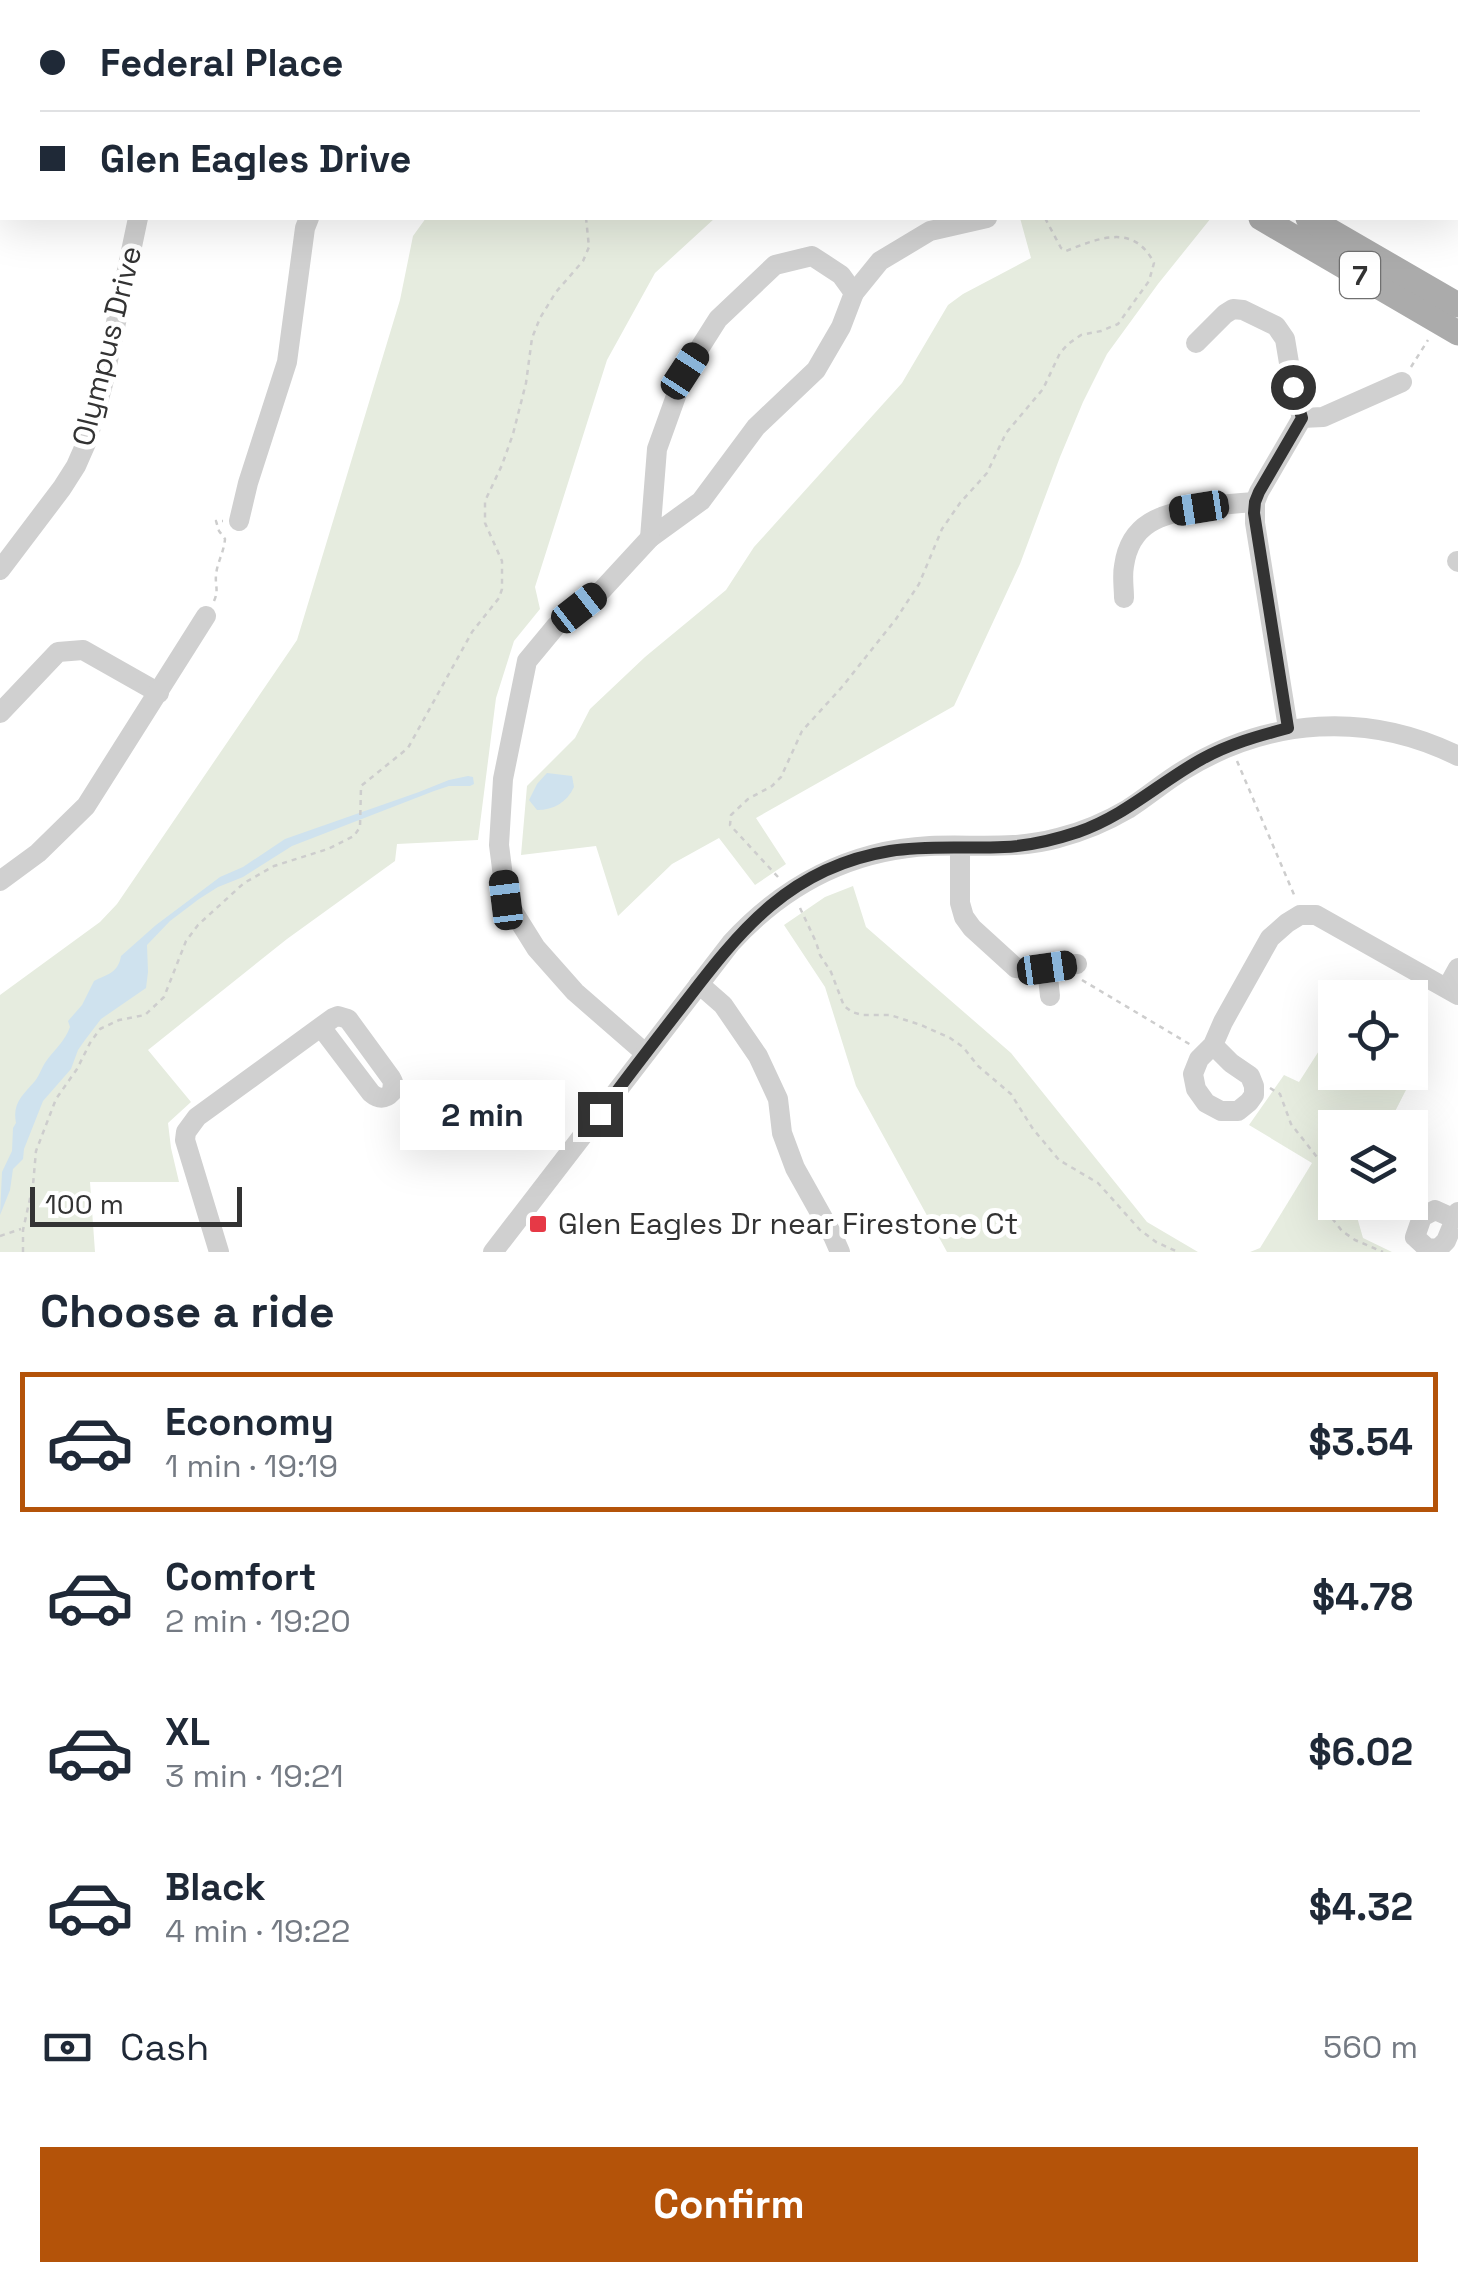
<!DOCTYPE html>
<meta charset="utf-8">
<style>
body{margin:0;font-family:"Space Grotesk",sans-serif;background:#f2f2f3;color:#1f2937;height:100vh;display:flex;flex-direction:column;font-size:38px;white-space:nowrap}
*{box-sizing:border-box;margin:0}
p{font-size:32px;color:#747a83}
.icon{flex:none;width:55px;height:55px;fill:none;stroke:currentColor;stroke-width:2;stroke-linecap:round;stroke-linejoin:round}
.map{position:relative;height:1252px;overflow:hidden}
.drawer{display:flex;flex-direction:column;background:#fff;flex:1}
.drawer>*{flex:none}
.guide{position:absolute;left:0px;top:0px;width:1460px;height:220px;box-shadow:0 10px 40px #0002;display:grid;align-content:center;height:220px;padding:0 40px;background:#fff}
.fabs{position:absolute;left:1318px;top:980px;display:grid;gap:20px}
.fabs a{display:grid;place-items:center;width:110px;height:110px;border-radius:0px;background:#fff;box-shadow:0 10px 40px #0002;font-size:50px}
.scale{position:absolute;left:30px;bottom:25px;width:212px;box-sizing:border-box;padding-left:10px;border:5px solid #333;border-top:0;font-size:28px;line-height:35px;white-space:nowrap;color:#333;-webkit-text-stroke:8px #fff;paint-order:stroke}
.end{position:absolute;width:45px;height:45px;margin:-22px;border:12px solid #333;background:#fff;box-shadow:0 0 0 5px #fff}
.from{border-radius:50%}
.bubble{position:absolute;height:70px;border-radius:0px;background:#fff;box-shadow:0 10px 40px #0002;font-size:32px;font-weight:800;line-height:70px;text-align:center}
.car{position:absolute;width:30px;height:60px;margin:-30px -15px;border-radius:12px;box-shadow:0 0 8px 2px #0007;background:linear-gradient(#222 24%,#8ab4d8 0 40%,#222 0 76%,#8ab4d8 0 86%,#222 0)}
.guide b{display:flex;align-items:center;gap:35px;height:95px;font-size:38px}
.guide b+b{border-top:2px solid #e0e1e3}
.guide i{width:25px;height:25px;background:#1f2937}
ul{padding:0;list-style:none}
li{display:flex;align-items:center;gap:30px;height:140px;margin:0 20px 15px;padding:0 20px;border:5px solid transparent;border-radius:0px}
li div{flex:1}
li b{display:block;font-size:38px}
li em{font-style:normal;font-weight:800}
li.selected{border-color:#b45309}
li>.icon{width:90px;height:90px;stroke-width:1.5}
h2{padding:0 40px;font-size:45px;line-height:120px}
.pay{display:flex;align-items:center;gap:25px;height:110px;padding:0 40px;font-size:38px}
.pay p{margin-inline-start:auto}
.primary-button{display:flex;gap:20px;margin-top:auto;padding:20px 40px}
.primary-button a{flex:1;height:115px;border-radius:0px;background:#b45309;color:#fff;font-size:40px;font-weight:800;line-height:115px;text-align:center}
.map>svg:first-child{display:block}
.green{fill:#e6ecdf}
.water{fill:#cfe2ee}
.lines{fill:none;stroke-linecap:round;stroke-linejoin:round}
.path{stroke:#cdcdcd;stroke-width:2.5;stroke-dasharray:5 5;stroke-linecap:butt}
.minor{stroke:#d0d0d0;stroke-width:20}
.major{stroke:#ababab;stroke-width:25}
.route{stroke:#333;stroke-width:12}
.poi-dot{fill:#e63946;stroke:#fff;stroke-width:4}
.labels{text-anchor:middle;stroke-width:10;stroke-linejoin:round;paint-order:stroke}
.shield{fill:#fff;stroke:#707070;stroke-width:2.5}
.shield-label{font-size:28px;font-weight:bold;fill:#333}
.street-label{font-size:30px;fill:#333;stroke:#fff}
.poi-label{font-size:30px;fill:#333;stroke:#fff;text-anchor:start}
</style>
<div class="map">
<svg width="1458" height="1252" viewBox="0 0 1458 1252">
<rect width="100%" height="100%" fill="#fff"/>
<g class="green">
<polygon points="426,218 715,218 655,273 607,360 535,587 540,609 514,641 496,698 478,840 397,844 395,861 287,939 148,1050 191,1102 168,1123 171,1148 179,1182 90,1182 95,1252 0,1252 0,995 100,922 117,904 297,640 400,300 413,236"/>
<polygon points="1020,218 1211,218 1158,284 1107,354 1083,402 1060,457 1020,564 954,706 756,818 786,864 755,885 719,838 672,864 618,916 596,846 521,855 527,786 575,738 590,709 645,657 726,590 754,547 902,383 948,305 963,294 1031,258"/>
<polygon points="853,886 866,927 1011,1053 1147,1222 1198,1252 947,1252 856,1086 825,987 784,925 825,897"/>
<polygon points="1324,1043 1335,1049 1335,1072 1375,1073 1406,1090 1387,1127 1335,1128 1335,1202 1353,1203 1363,1238 1392,1252 1250,1252 1260,1248 1312,1163 1249,1125 1284,1075 1299,1082"/>
</g>
<g class="water">
<path d="M 547,773 L 572,776 L 574,787 C 567,802 554,810 537,810 L 529,800 L 537,784 Z"/>
<path d="M 468,776 L 473,777 L 474,784 L 470,786 L 449,786 L 434,791 L 292,846 L 243,877 L 218,887 L 199,899 L 170,921 L 147,945 L 148,972 L 146,988 L 101,1019 L 85,1040 L 78,1050 L 71,1069 L 43,1101 L 24,1149 L 23,1159 L 13,1169 L 10,1190 L 0,1215 L 2,1172 L 12,1151 L 13,1128 L 16,1123 C 12,1103 23,1095 35,1081 C 40,1075 42,1066 47,1060 C 55,1049 65,1041 70,1027 L 68,1021 L 82,1005 L 94,981 C 108,974 118,973 121,956 L 156,925 L 220,877 L 243,867 L 285,839 L 419,792 L 449,780 Z"/>
</g>
<g class="lines">
<g class="path">
<polyline points="913,0 913,2"/>
<polyline points="696,2 701,0"/>
<polyline points="1411,367 1428,340"/>
<path d="M 214,601 C 219,590 215,586 216,575 C 217,563 224,552 225,539 L 219,531 L 216,521 L 223,521"/>
<polyline points="1237,761 1295,897"/>
<path d="M 778,877 L 730,825 L 731,815 L 748,799 L 772,786 L 781,777 L 802,731 L 842,687 L 896,619 L 919,584 L 942,529 L 960,503 L 987,473 L 1006,433 L 1043,389 L 1060,353 L 1068,344 L 1081,335 L 1101,331 L 1118,324 L 1149,281 L 1154,263 C 1134,223 1099,238 1066,251 L 1061,248 L 1045,218"/>
<polyline points="800,908 816,942 820,955 831,972 844,1006 852,1012 862,1015 890,1015 921,1025 950,1038 963,1047 978,1066 1011,1094 1033,1129 1059,1160 1098,1183 1140,1230 1156,1242 1178,1252"/>
<polyline points="1082,980 1191,1045"/>
<polyline points="1270,1088 1280,1094 1291,1124 1320,1161 1328,1213 1342,1231 1355,1240 1383,1252"/>
<polyline points="0,1236 21,1229"/>
<polyline points="23,1252 23,1230 33,1185 36,1151 56,1099 77,1069 90,1043 100,1029 119,1020 145,1015 164,997 186,941 198,925 244,883 274,866 328,849 354,836 360,827 361,786 408,748 472,632 499,598 502,589 502,561 485,523 485,501 502,465 513,434 526,383 532,338 540,318 556,292 583,261 589,247 586,218"/>
</g>
<g class="minor">
<polyline points="165,0 170,2"/>
<polyline points="417,0 419,2"/>
<polyline points="218,2 220,0"/>
<polyline points="499,2 502,0"/>
<polyline points="1458,26 1458,24"/>
<polyline points="0,101 2,101"/>
<polygon points="812,256 841,275 854,293 841,327 816,370 756,427 701,501 650,538 657,449 685,371 718,319 775,265"/>
<polyline points="854,293 880,261 930,231 987,218"/>
<polyline points="1196,343 1225,314 1233,309 1243,310 1276,326 1285,339 1293,387 1302,418"/>
<polyline points="239,521 248,483 287,362 305,228 309,218"/>
<polyline points="1457,561 1458,562"/>
<polyline points="0,570 62,488 76,466 87,441 103,384 138,218"/>
<path d="M 1124,598 C 1124,588 1122,576 1124,566 C 1130,522 1162,514 1199,508 C 1218,505 1236,503 1255,502"/>
<polyline points="0,713 58,652 83,650 159,693"/>
<polyline points="1288,728 1255,523 1255,502 1259,492 1302,418 1323,417 1402,382"/>
<polyline points="960,847 960,903 964,917 972,928 1016,968 1031,970 1077,964"/>
<polyline points="0,881 38,853 86,806 206,616"/>
<polyline points="1047,968 1050,996"/>
<polyline points="699,984 723,1005 758,1056 778,1099 782,1133 795,1168 833,1236 840,1252"/>
<polyline points="1447,988 1458,968"/>
<polyline points="1213,1045 1231,1063 1250,1076 1254,1086 1254,1095 1249,1102 1238,1111 1221,1111 1206,1103 1196,1089 1193,1074 1199,1059 1213,1045 1223,1022 1270,938 1287,923 1300,915 1316,915 1458,995"/>
<polyline points="645,1053 575,992 536,948 506,900 499,845 503,779 527,661 556,626 602,590 650,538"/>
<polyline points="1455,1219 1435,1210 1422,1217 1415,1237 1427,1248 1438,1249 1446,1241 1458,1212"/>
<path d="M 219,1252 L 185,1140 L 186,1132 L 197,1117 L 333,1018 L 338,1016 L 348,1019 L 391,1078 L 393,1082 L 392,1092 C 385,1100 378,1099 371,1093 L 321,1027"/>
<path d="M 493,1252 L 731,943 C 784,885 851,850 930,846 C 974,844 1015,850 1058,838 C 1082,832 1106,822 1128,809 C 1147,797 1164,782 1184,770 C 1268,718 1368,711 1458,756"/>
</g>
<g class="major">
<polyline points="1032,0 1033,2"/>
<polyline points="1058,0 1060,2"/>
<polyline points="1261,218 1458,333"/>
<polyline points="1308,218 1458,305"/>
</g>
</g>
<g class="lines">
<path class="route" d="M 600,1114 C 627,1077 655,1041 683,1005 C 740,930 790,867 890,851 C 928,845 966,849 1004,847 C 1029,846 1054,840 1078,832 C 1125,816 1160,782 1202,759 C 1229,744 1258,736 1288,728 L 1254,513 L 1255,502 L 1259,492 L 1302,418 L 1293,387"/>
</g>
<rect class="poi-dot" x="528" y="1214" width="20" height="20" rx="5"/>
<g class="labels">
<rect class="shield" x="1340" y="252" width="40" height="46" rx="8"/>
<g class="shield-label">
<text x="1360" y="285">7</text>
</g>
<g class="street-label">
<text transform="translate(107 346) rotate(-76)" y="10">Olympus Drive</text>
</g>
<g class="poi-label">
<text x="558" y="1234">Glen Eagles Dr near Firestone Ct</text>
</g>
</g>
</svg>
<div class="fabs">
<a><svg class="icon" aria-label="locate" viewBox="0 0 24 24"><circle cx="12" cy="12" r="6"/><path d="M12 2v4M12 18v4M2 12h4M18 12h4"/></svg></a>
<a><svg class="icon" aria-label="layers" viewBox="0 0 24 24"><path d="M12 4l9 5-9 5-9-5zM3 14l9 5 9-5"/></svg></a>
</div>
<div class="scale">100 m</div>
<i class="end from" style="left:1293px;top:387px"></i>
<i class="end" style="left:600px;top:1114px"></i>
<div class="bubble" style="left:400px;top:1080px;width:165px">2 min</div>
<i class="car" style="left:685px;top:371px;rotate:33deg"></i>
<i class="car" style="left:1199px;top:508px;rotate:261deg"></i>
<i class="car" style="left:579px;top:608px;rotate:52deg"></i>
<i class="car" style="left:506px;top:900px;rotate:353deg"></i>
<i class="car" style="left:1047px;top:968px;rotate:82deg"></i>
<div class="guide">
<b><i class="from"></i>Federal Place</b>
<b><i></i>Glen Eagles Drive</b>
</div>
</div>
<section class="drawer">
<h2>Choose a ride</h2>
<ul>
<li class="selected"><svg class="icon" aria-label="car" viewBox="0 0 24 24"><path d="M5 17H2v-5l4-1 3-4h7l3 4 3 1v5h-3M9 17h6M6 11h13"/><circle cx="7" cy="17" r="2"/><circle cx="17" cy="17" r="2"/></svg><div><b>Economy</b><p>1 min · 19:19</p></div><em>$3.54</em></li>
<li><svg class="icon" aria-label="car" viewBox="0 0 24 24"><path d="M5 17H2v-5l4-1 3-4h7l3 4 3 1v5h-3M9 17h6M6 11h13"/><circle cx="7" cy="17" r="2"/><circle cx="17" cy="17" r="2"/></svg><div><b>Comfort</b><p>2 min · 19:20</p></div><em>$4.78</em></li>
<li><svg class="icon" aria-label="car" viewBox="0 0 24 24"><path d="M5 17H2v-5l4-1 3-4h7l3 4 3 1v5h-3M9 17h6M6 11h13"/><circle cx="7" cy="17" r="2"/><circle cx="17" cy="17" r="2"/></svg><div><b>XL</b><p>3 min · 19:21</p></div><em>$6.02</em></li>
<li><svg class="icon" aria-label="car" viewBox="0 0 24 24"><path d="M5 17H2v-5l4-1 3-4h7l3 4 3 1v5h-3M9 17h6M6 11h13"/><circle cx="7" cy="17" r="2"/><circle cx="17" cy="17" r="2"/></svg><div><b>Black</b><p>4 min · 19:22</p></div><em>$4.32</em></li>
</ul>
<div class="pay"><svg class="icon" aria-label="cash" viewBox="0 0 24 24"><path d="M3 7h18v10H3z"/><circle cx="12" cy="12" r="2"/></svg>Cash<p>560 m</p></div>
<div class="primary-button"><a>Confirm</a></div>
</section>
